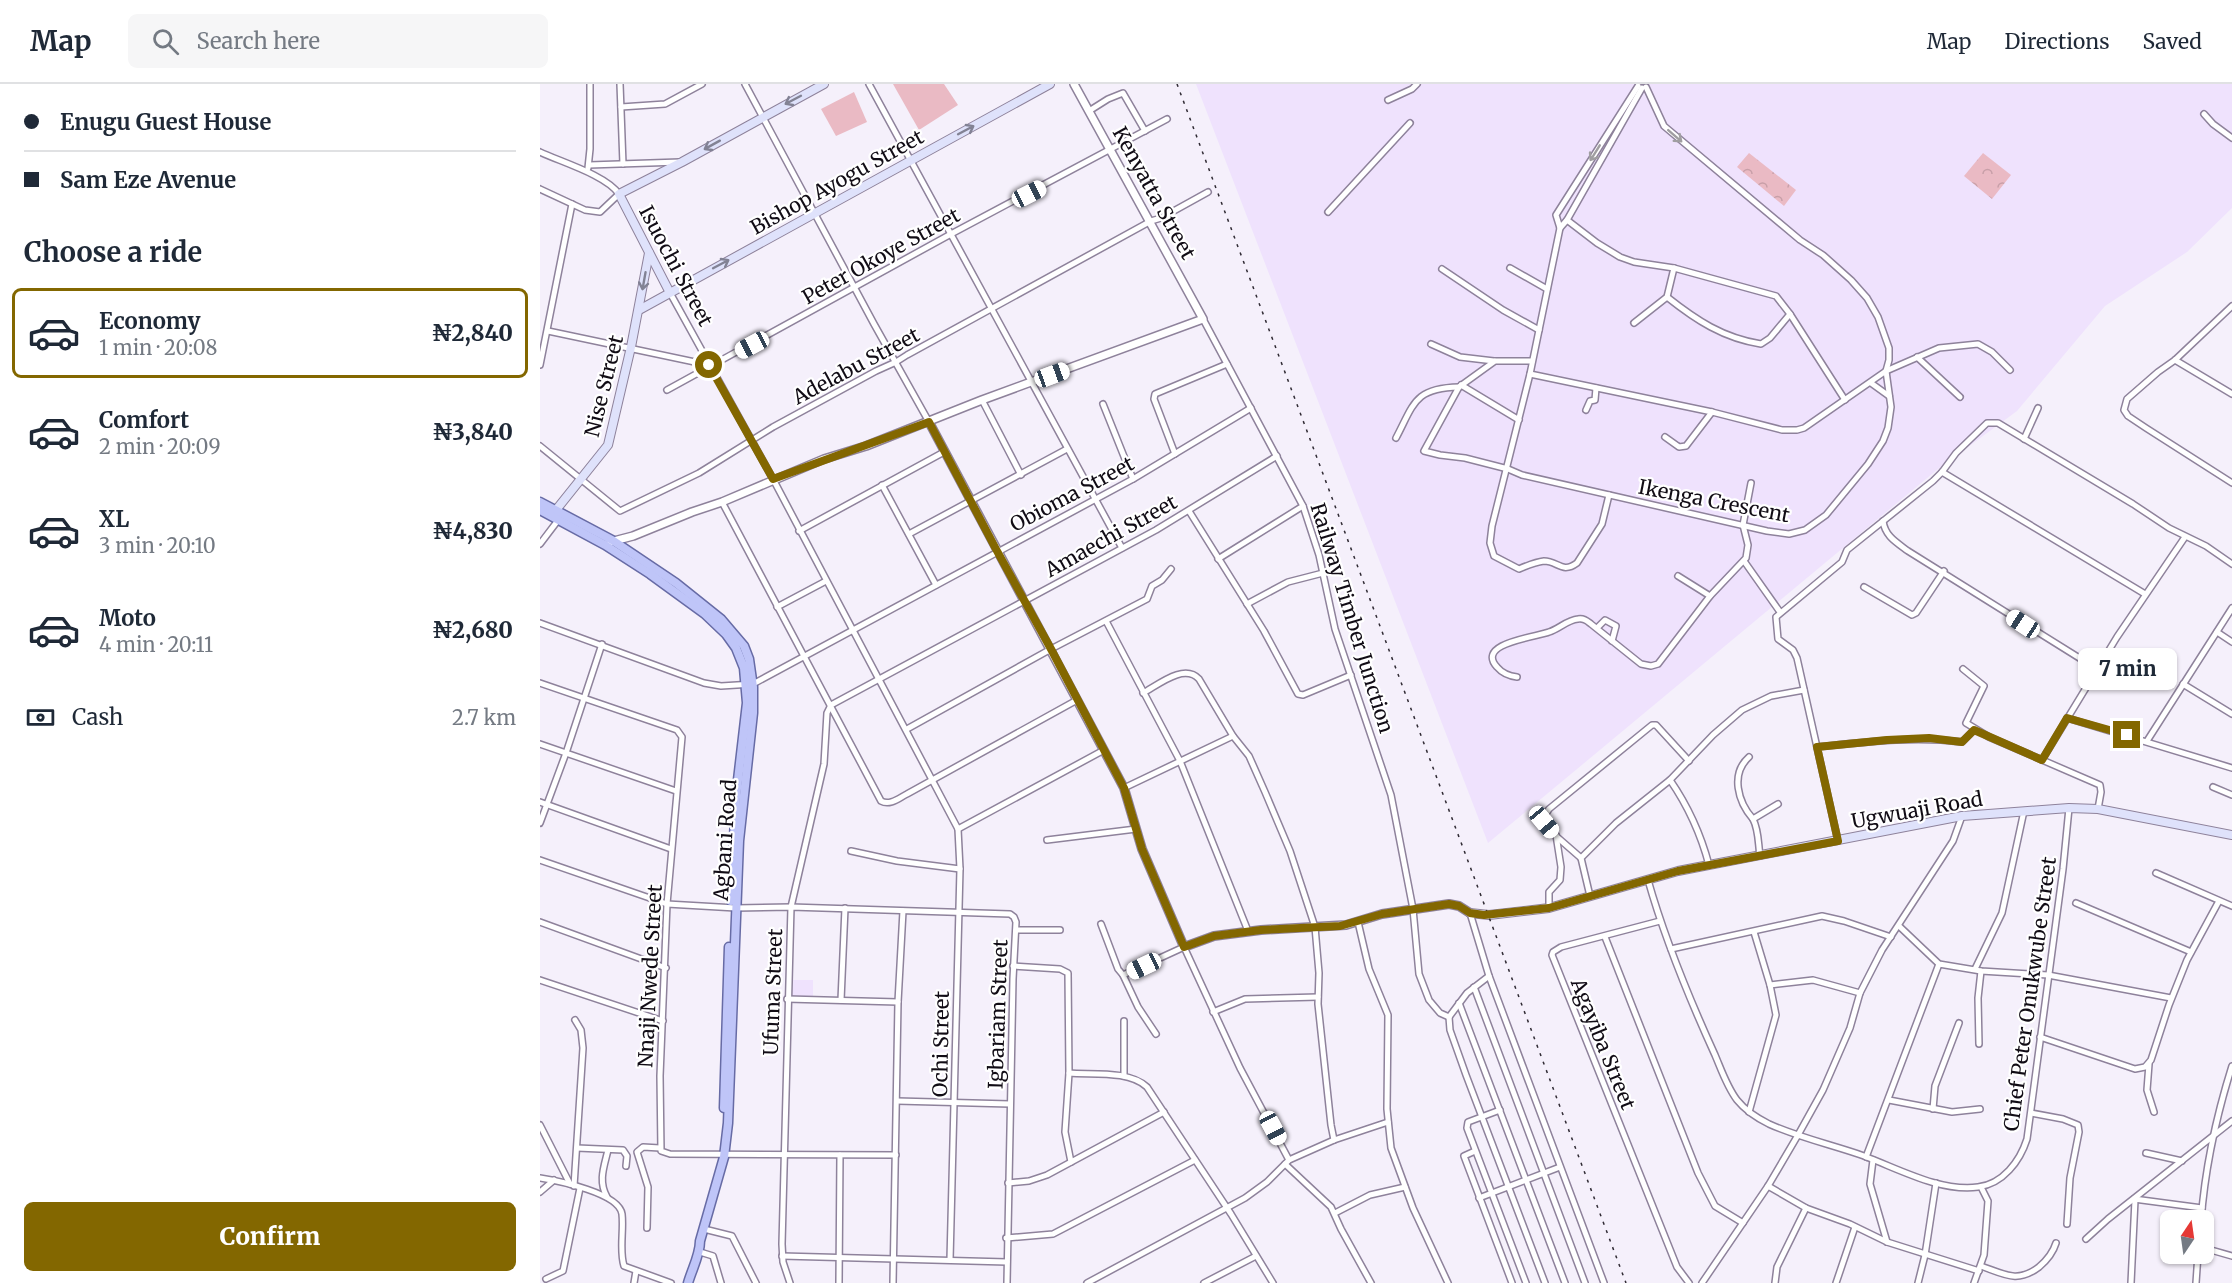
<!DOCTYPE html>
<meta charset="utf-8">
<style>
body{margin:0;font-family:Merriweather,serif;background:#f6f6f7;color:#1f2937;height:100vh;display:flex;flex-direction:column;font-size:22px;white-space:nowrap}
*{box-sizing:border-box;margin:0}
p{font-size:20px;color:#747a83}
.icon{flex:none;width:33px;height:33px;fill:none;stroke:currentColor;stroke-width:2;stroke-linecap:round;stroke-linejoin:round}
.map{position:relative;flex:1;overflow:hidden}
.sheet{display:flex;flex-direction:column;background:#fff;width:540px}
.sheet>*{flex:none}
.top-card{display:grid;align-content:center;height:132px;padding:0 24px;background:#fff}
.needle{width:39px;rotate:13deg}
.buttons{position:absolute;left:1620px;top:1126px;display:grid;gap:12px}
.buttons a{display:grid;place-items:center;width:54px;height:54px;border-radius:9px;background:#fff;box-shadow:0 2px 4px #0004;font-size:30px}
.end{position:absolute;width:27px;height:27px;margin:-14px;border:8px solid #836700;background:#fff;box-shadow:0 0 0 3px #fff}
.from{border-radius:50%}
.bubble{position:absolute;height:42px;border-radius:9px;background:#fff;box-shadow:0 2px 4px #0004;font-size:20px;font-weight:800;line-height:42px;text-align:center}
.car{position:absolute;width:18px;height:36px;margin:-18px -9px;border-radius:8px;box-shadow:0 0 4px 2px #0007;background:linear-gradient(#fff 24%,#345 0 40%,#fff 0 76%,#345 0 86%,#fff 0)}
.top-card b{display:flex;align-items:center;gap:21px;height:57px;font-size:22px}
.top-card b+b{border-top:2px solid #e0e1e3}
.top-card i{width:15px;height:15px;background:#1f2937}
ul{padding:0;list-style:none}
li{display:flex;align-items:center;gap:18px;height:90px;margin:0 12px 9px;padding:0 12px;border:3px solid transparent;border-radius:9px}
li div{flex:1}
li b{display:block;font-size:22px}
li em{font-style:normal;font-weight:800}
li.on{border-color:#836700}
li>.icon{width:54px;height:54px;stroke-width:1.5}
h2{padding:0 24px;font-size:27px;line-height:72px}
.pay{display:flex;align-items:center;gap:15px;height:66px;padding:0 24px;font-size:22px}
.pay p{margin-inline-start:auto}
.button{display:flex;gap:12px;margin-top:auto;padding:12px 24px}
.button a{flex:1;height:69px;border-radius:9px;background:#836700;color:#fff;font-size:24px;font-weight:800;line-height:69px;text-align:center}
header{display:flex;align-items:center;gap:36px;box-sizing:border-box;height:84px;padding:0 30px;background:#fff;border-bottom:2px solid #e0e1e3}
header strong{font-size:28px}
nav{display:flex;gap:33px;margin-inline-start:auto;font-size:21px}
.search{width:420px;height:54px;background:#f6f6f7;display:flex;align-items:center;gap:15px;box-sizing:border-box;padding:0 21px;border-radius:9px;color:#747a83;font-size:22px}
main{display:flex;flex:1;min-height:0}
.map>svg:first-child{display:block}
.built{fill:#efe2fd}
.green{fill:#eabac4}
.park{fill:url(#park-crowns)}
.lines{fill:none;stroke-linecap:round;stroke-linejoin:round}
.minor-casing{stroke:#8e829b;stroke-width:8}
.tertiary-casing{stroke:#8e829b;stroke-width:10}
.secondary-casing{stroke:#8e829b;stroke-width:10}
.primary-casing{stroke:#676ba5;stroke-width:11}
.minor{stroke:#fff;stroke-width:5}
.tertiary{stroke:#fff;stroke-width:7}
.secondary{stroke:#dfe2fb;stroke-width:8}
.primary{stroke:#bfc5f8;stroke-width:8}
.rail{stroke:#302b34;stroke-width:1.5;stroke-dasharray:3 6;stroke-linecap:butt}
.oneway{stroke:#828294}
.oneway2{stroke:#a09ea1}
.route{stroke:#836700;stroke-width:8}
.labels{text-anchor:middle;stroke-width:4.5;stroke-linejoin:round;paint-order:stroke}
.street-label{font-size:20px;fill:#110c15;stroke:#fff}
</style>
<header>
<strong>Map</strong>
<div class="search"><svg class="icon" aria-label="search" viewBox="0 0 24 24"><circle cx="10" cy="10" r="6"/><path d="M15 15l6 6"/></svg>Search here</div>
<nav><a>Map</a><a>Directions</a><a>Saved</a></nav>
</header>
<main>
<section class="sheet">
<div class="top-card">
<b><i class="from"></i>Enugu Guest House</b>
<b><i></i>Sam Eze Avenue</b>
</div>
<h2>Choose a ride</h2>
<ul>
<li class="on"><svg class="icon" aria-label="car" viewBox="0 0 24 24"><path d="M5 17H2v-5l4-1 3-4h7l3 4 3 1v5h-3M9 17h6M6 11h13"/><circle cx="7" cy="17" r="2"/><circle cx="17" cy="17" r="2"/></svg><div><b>Economy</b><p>1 min · 20:08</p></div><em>₦2,840</em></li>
<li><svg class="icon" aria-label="car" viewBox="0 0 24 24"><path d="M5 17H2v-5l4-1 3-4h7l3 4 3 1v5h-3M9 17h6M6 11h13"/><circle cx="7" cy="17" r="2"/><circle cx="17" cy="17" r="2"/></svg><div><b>Comfort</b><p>2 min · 20:09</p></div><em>₦3,840</em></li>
<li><svg class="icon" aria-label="car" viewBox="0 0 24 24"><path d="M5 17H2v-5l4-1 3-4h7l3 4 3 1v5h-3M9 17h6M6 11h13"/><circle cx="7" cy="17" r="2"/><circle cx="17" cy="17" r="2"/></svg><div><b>XL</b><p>3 min · 20:10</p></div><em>₦4,830</em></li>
<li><svg class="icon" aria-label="car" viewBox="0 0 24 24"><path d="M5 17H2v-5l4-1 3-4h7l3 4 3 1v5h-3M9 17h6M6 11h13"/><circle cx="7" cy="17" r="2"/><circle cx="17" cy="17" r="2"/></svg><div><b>Moto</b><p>4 min · 20:11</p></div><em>₦2,680</em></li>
</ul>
<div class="pay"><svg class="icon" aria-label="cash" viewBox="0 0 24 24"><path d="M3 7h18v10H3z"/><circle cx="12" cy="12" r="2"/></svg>Cash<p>2.7 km</p></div>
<div class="button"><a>Confirm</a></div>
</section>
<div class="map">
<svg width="1692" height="1199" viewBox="0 0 1692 1199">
<defs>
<pattern id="park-crowns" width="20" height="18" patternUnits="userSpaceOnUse" patternTransform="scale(1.5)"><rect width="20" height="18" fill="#eabac4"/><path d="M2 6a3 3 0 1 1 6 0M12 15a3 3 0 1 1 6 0" fill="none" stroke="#c89fa8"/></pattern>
</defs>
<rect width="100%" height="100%" fill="#f5f0fb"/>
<g class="built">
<polygon points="656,0 1692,0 1692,124 1647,168 1565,222 1477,327 1398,385 948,759"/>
<rect x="251" y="896" width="22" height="17"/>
</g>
<g class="green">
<polygon points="353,0 404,0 418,21 379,46"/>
<polygon points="314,8 327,38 296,52 281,25"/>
</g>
<g class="park">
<polygon points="1209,69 1256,106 1244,122 1197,83"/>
<polygon points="1443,69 1471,91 1452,115 1424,92"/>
</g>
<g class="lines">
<g class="minor-casing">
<g id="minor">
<polyline points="80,0 83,80"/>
<polyline points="205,0 334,240 389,338"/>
<polyline points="329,0 582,464"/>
<polyline points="848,16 872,5 877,0"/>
<polyline points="81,23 125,20 162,0"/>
<polyline points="549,27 568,15 583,9 605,47"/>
<polyline points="1664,30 1673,40 1692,54"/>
<path d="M 0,68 C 21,78 66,91 79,110 L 60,128 L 45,126 L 0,105"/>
<polyline points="49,81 140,78"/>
<polyline points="48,84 50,65 50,0"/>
<polyline points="788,128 870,39"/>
<polyline points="1027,136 1057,159 1080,173 1094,178 1134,184 1236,212 1250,230 1305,316"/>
<polyline points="1020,144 1027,136 1102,4"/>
<polyline points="970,184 1007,205"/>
<polyline points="902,185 963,226 999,246"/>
<polyline points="129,207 233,395 418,745 420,785 410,1176"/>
<path d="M 1127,213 C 1156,236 1183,254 1221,260 L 1230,254 L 1250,230"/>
<polyline points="1692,222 1635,276 1618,288 1587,315 1584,326 1588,332 1606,344 1692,399"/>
<polyline points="663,235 763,422 779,471 795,545 851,711 873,825 879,890 889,916 900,929 909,933"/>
<polyline points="1094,239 1127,213 1134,184"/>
<polyline points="8,247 169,281"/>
<polyline points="891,260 920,273 954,277"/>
<polyline points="1377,273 1420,313"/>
<polyline points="1635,276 1692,310"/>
<polyline points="992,277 955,277 919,303 884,367 900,371 925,374 968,385 982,391 1227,447 1249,450 1265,446 1286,431 1328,380 1343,357 1348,344 1351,323 1346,287 1349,276 1349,264 1338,233 1327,214 1311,196 1283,171 1260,156 1124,42 1106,3"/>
<polyline points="0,281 32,120"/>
<polyline points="990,290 1172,328 1242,346 1257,346 1264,344 1346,287 1399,264 1438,260 1452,268 1470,286"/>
<polyline points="1331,299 1349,312"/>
<polyline points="921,301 979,336"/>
<polyline points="127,306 411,150 627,35"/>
<polyline points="442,316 481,391"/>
<polyline points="563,320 593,395"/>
<polyline points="1046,326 1050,317 1055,316 1056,304"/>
<polyline points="1125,353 1139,363 1146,362 1172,328"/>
<path d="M 856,354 C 874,320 874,304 919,303"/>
<polyline points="1484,355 1498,324"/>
<polyline points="0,362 80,427 159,389 233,343 336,287 356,278 367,271 611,137 621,134 668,108"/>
<polyline points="635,370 614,315 615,310 687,280"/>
<polyline points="1402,388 1605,510"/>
<polyline points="342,401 396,501"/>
<path d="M 1069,411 L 1062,440 L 1037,479 C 1022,490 1018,477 1004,477 C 996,478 986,482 979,485 L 954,472 L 950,459 L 952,442 L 990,290 L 1020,144 L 1016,131 L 1098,2"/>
<path d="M 182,418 L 341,717 C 350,722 359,714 367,710 L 537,616"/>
<polyline points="649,427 724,547 758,610 763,611 811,591"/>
<path d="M 1343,437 C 1345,452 1356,458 1368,467 L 1557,585"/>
<polyline points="259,447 404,368"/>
<polyline points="369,450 527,365"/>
<polyline points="0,460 19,435"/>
<polyline points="678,475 763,422"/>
<polyline points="1204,477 1240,528"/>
<polyline points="1138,492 1170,512"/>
<polyline points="1324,503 1372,531 1376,529 1404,487"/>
<polyline points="707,520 748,498 783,489"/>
<polyline points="237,523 286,497"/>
<polyline points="566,537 640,677 708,847"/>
<polyline points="0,539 164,599 181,602 213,600 593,395 711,324"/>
<polyline points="1057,544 1065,536 1076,542 1072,557"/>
<polyline points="1677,548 1692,558"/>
<polyline points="1423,585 1444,602 1426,639 1449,653 1560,701 1561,708 1558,725"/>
<path d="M 977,593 C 969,592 962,589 957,583 C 935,559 997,553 1009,548 C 1019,545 1027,536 1038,535 C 1044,534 1047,537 1051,540 L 1101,580 L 1111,582 L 1118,580 L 1170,512 L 1206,474 L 1208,461 L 1203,441 L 1211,399"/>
<polyline points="0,599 137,646 142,653 127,820 120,992 121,1067 130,1070 356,1071"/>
<polyline points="1643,600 1692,630"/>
<path d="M 603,609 C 618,601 644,579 659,595 L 693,652"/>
<polyline points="1527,634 1692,684"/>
<polyline points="367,645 511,565 607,515 612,502 622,496 631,485"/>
<polyline points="1607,657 1692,524"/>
<polyline points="0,660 136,707"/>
<path d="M 1277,663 C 1326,658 1373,652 1422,658 L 1434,646"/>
<path d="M 1209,673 C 1190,690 1198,718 1213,735 L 1238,720"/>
<polyline points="1502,676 1577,553 1645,453"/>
<path d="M 1130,696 C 1148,722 1161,751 1169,781"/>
<polyline points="1673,703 1692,711"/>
<polyline points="584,704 693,652 709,672 725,708 750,767 775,843 779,889 778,920 791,1041 794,1056"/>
<polyline points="0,718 131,765"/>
<path d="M 1213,735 C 1219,747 1218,759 1220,772"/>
<polyline points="0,739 26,669 62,560"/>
<polyline points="418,745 564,666"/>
<polyline points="1017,753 1041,774"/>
<polyline points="507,756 596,745"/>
<polyline points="1298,757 1257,574 1253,566 1238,555 1236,533 1302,478 1307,466 1393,397 1402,388 1416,369 1447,339 1458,339 1593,420 1629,444 1666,462 1692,480"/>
<polyline points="311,767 357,777 420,785"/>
<polyline points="0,776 127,820 196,824 251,823 470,830 474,833 476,838 473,895 467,1199"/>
<polyline points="1616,789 1692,822"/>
<path d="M 1108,796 C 1125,856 1149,914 1175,971 C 1181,985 1187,1003 1197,1016 C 1205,1026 1217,1034 1229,1040 C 1260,1054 1293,1061 1324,1072 C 1359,1085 1400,1108 1438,1103 C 1463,1100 1480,1077 1487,1055 L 1523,785 L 1529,724"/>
<polyline points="1050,812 1041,774 1076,739 1130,696 1173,651 1202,626 1231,612 1264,606"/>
<polyline points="1536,819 1651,868"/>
<polyline points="1009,824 1009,808 1020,796 1021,783 1016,751 1003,734 1009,725 1112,641 1116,641 1149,677"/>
<polyline points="1120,837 1021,863 1013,868 1012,871 1131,1168 1137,1183 1149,1199"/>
<polyline points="0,838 126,884"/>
<polyline points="818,838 829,885 848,931 847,1025 851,1064 873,1124 908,1199"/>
<polyline points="561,840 578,885 583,891 644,863 700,984 749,1076"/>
<polyline points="1359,842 1399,880 1441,887 1508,891 1631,914"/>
<polyline points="476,846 520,846"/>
<polyline points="1065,853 1158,1089 1175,1122 1203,1139"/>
<polyline points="1131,865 1282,832 1304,837 1351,853"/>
<polyline points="473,882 520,885 528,889 529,989 525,1048 531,1078"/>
<polyline points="1435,885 1462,829 1484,727"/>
<polyline points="583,891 598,923 616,950"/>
<polyline points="949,892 1064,1199"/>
<polyline points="0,896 123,937"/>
<polyline points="1230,901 1273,896 1320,909"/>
<polyline points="934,903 1045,1199"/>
<polyline points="247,915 358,918"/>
<polyline points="301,916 305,824"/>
<polyline points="919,919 1025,1199"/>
<polyline points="673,928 705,915 778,913"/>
<polyline points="909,933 910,946 926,991 1005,1199"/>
<polyline points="909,933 927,909 949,892 930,829"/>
<polyline points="584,937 584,992"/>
<polyline points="1500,953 1595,985 1605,983 1611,976 1629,921 1647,876 1679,817"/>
<polyline points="1439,960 1438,914 1441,887"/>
<polyline points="1609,980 1607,1006 1614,1028"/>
<path d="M 529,989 C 552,991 589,986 607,1003 L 691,1130 L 733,1199"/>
<polyline points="1349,1016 1412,1028 1440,1025"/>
<polyline points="357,1017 470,1020"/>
<polyline points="1393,1025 1395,1002 1419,939"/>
<polyline points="960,1026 928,1038 927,1044 986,1199"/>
<polyline points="1209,1028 1236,931 1230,901 1214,848"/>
<polyline points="1491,1029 1523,1035 1538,1041 1539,1048 1530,1094 1527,1140"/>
<polyline points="0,1041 30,1100"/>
<polyline points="37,1064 83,1066 87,1072 86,1082"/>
<polyline points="935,1067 924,1072 972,1199"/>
<polyline points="1606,1069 1642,1077"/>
<polyline points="1326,1073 1399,880"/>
<polyline points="1333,1076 1330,1100 1347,1158"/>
<polyline points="745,1080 791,1123 801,1145 831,1199"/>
<path d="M 0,1094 C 19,1097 79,1109 82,1130 C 84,1147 79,1166 84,1182 L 131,1199"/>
<polyline points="468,1099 489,1097 507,1091 624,1028"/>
<polyline points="34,1102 43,964 41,946 35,936"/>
<polyline points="1228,1102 1266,1124 1310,1140 1347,1158 1439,1187"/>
<polyline points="0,1108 14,1096"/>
<path d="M 67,1113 C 58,1097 64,1083 68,1066"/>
<polyline points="939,1114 1020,1083"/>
<polyline points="1594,1115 1662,1124"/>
<polyline points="795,1129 830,1111 865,1103"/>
<path d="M 1661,1137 C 1665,1084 1676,1033 1692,982"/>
<polyline points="107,1144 108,1103 97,1068 103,1063 120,1064"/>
<polyline points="164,1145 192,1152 216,1199"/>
<polyline points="466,1154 513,1150 655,1076"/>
<polyline points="1546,1155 1568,1135 1692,1037"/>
<polyline points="1664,1164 1692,1172"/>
<polyline points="160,1168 173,1172 181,1199"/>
<polyline points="242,1172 467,1178"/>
<path d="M 1441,1182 C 1466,1191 1478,1199 1499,1183 C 1506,1177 1513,1169 1516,1159"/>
<polyline points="6,1195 23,1187 40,1104"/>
<polyline points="94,1199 96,1187"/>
<polyline points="250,1199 243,1178 242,1160 251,823 284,680 287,629 291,621 616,446 737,372"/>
<polyline points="299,1199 300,1071"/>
<polyline points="353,1199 358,918 363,827"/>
<polyline points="547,1199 705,1114 727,1098 749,1076 794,1056 848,1038"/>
<polyline points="664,1199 716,1172"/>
<polyline points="1162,1199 1228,1102 1258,1051 1283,1006 1310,944 1320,909 1342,866 1413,757 1422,732"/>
<polyline points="1235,1199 1237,1183 1266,1124"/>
<polyline points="1296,1199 1315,1143"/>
<polyline points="1378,1199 1385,1171 1396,1099"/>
<polyline points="1434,1199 1444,1171 1448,1117 1441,1103"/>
<polyline points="1591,1199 1595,1116"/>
<polyline points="1656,1199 1658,1170"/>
</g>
</g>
<g class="tertiary-casing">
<g id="tertiary">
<polyline points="389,338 584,704 602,765 644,863 674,852 721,846 806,841 842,830 909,820 919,822 930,829"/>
<polyline points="70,458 93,452 152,428 182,418 284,375 326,362 442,316 663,235 534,0"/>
</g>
</g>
<g class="secondary-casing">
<g id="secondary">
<polyline points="129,207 79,110 142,78 284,0"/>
<polyline points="99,226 510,0"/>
<polyline points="12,431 68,361 91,263 109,169"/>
<polyline points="930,829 949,831 1009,824 1138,787 1422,732 1529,724 1558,725 1692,751"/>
</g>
</g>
<g class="primary-casing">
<g id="primary">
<path d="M 0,418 L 72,456 L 136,499 L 181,535 L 204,562 L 209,575 L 213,603 L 213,629 L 199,757 L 188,1039 L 184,1073 L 160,1157 C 160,1171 152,1185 148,1199"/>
<polyline points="0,426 65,461 110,490 165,530 186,550 196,564 204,584 207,619 196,713 191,817"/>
<polyline points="184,1024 189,863"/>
</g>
</g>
<use href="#minor" class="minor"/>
<use href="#tertiary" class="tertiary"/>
<use href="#secondary" class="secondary"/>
<use href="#primary" class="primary"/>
<polyline class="rail" points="637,0 1086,1199"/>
</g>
<defs><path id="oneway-shaft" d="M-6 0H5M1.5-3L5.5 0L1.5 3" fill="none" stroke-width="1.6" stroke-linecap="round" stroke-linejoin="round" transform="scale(1.5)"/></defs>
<g class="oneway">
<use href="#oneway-shaft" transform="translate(253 16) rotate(152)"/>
<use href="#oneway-shaft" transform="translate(426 46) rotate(-28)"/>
<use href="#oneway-shaft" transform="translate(172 61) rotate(151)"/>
<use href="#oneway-shaft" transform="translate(181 180) rotate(-28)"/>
<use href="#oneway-shaft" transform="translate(104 197) rotate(100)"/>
</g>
<g class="oneway2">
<use href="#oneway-shaft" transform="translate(1135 52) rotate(41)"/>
<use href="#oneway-shaft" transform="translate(1055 69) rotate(122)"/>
</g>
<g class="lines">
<polyline class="route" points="169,281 233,395 389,338 457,467 511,565 584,704 602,765 644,863 674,852 721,846 800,842 842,830 909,820 919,822 930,829 944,831 1009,824 1138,787 1298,757 1277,663 1347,656 1389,654 1422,658 1434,646 1502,676 1527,634 1587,651"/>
</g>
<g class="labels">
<g class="street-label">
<text transform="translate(297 98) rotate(-29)" y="7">Bishop Ayogu Street</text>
<text transform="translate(614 109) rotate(61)" y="7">Kenyatta Street</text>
<text transform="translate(341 172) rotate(-29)" y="7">Peter Okoye Street</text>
<text transform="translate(136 182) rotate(62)" y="7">Isuochi Street</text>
<text transform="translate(316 282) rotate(-28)" y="7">Adelabu Street</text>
<text transform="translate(64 302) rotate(-76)" y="7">Nise Street</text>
<text transform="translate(532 410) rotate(-28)" y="7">Obioma Street</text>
<text transform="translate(1174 417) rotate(11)" y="7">Ikenga Crescent</text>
<text transform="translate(571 452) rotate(-29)" y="7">Amaechi Street</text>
<text transform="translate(812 534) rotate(73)" y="7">Railway Timber Junction</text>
<text transform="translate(1377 726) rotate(-10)" y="7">Ugwuaji Road</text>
<text transform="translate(185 756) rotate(-86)" y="7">Agbani Road</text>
<text transform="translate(110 892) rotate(-87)" y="7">Nnaji Nwede Street</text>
<text transform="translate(233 908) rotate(-88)" y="7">Ufuma Street</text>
<text transform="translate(1490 910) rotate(-82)" y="7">Chief Peter Onukwube Street</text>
<text transform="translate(458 930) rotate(-88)" y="7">Igbariam Street</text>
<text transform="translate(401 960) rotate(-89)" y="7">Ochi Street</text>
<text transform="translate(1063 960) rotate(68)" y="7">Agayiba Street</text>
</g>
</g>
</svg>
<div class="buttons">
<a><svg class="needle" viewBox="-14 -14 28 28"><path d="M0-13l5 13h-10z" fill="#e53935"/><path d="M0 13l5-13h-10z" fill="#747a83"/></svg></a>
</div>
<i class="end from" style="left:169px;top:281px"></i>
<i class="end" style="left:1587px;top:651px"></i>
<div class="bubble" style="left:1538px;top:564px;width:99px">7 min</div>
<i class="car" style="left:489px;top:110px;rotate:63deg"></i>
<i class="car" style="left:212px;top:261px;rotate:242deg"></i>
<i class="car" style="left:512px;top:291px;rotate:70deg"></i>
<i class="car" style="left:1483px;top:540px;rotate:303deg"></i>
<i class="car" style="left:1004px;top:738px;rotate:140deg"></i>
<i class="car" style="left:604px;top:882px;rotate:245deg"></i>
<i class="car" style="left:733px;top:1044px;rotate:152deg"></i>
</div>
</main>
